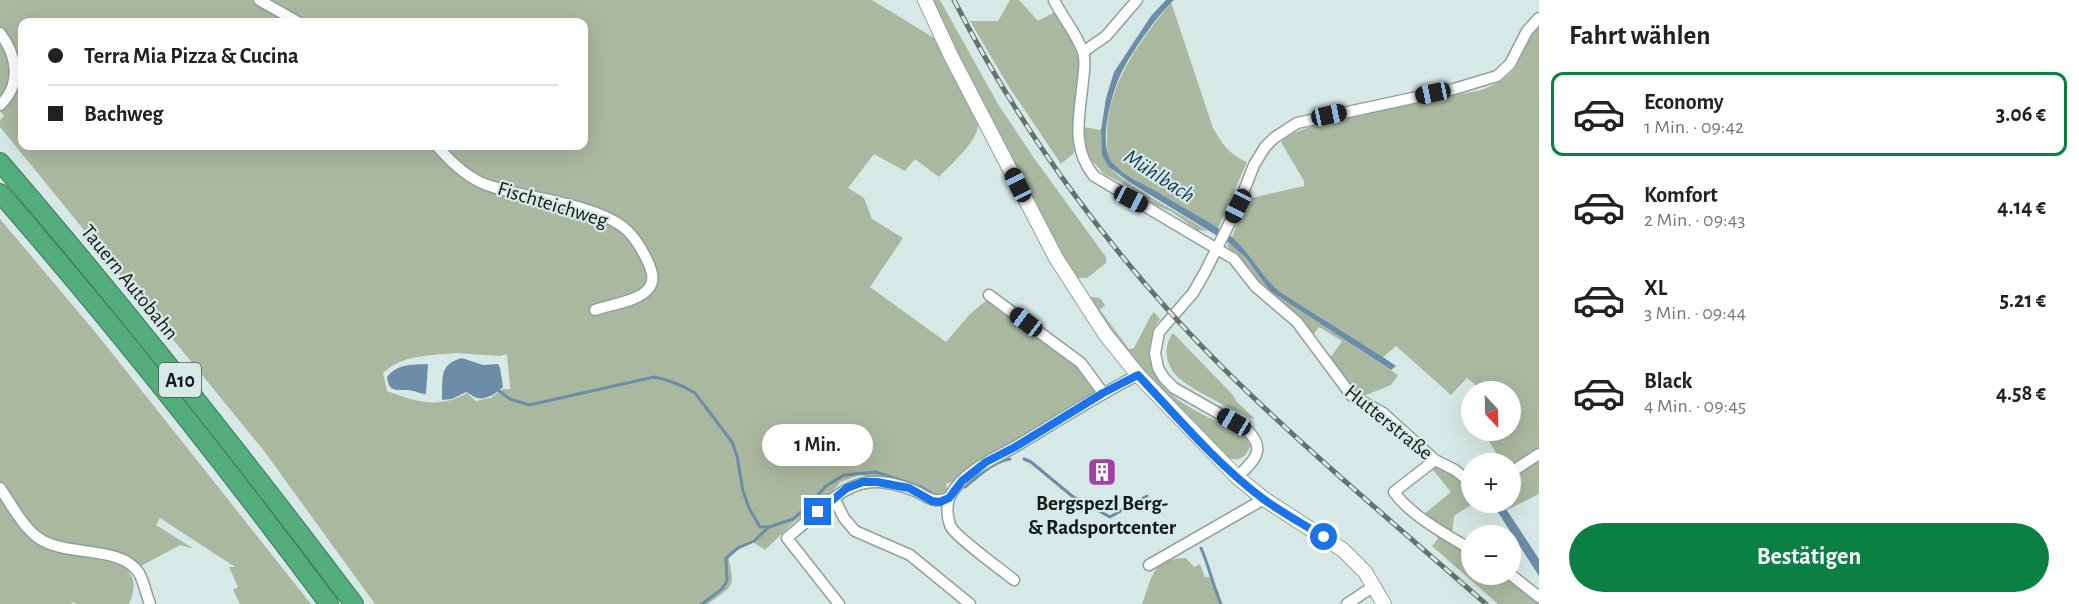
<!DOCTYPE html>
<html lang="de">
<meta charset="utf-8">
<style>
body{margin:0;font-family:"Alegreya Sans",sans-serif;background:#f6f6f6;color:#222;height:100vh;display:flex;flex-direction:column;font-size:22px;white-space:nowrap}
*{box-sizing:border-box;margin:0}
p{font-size:20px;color:#767676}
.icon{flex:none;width:33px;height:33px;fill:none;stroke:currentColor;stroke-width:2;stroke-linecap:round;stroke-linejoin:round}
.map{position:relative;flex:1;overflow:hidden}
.side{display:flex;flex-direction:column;background:#fff;width:540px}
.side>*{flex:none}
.hud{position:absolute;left:18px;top:18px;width:570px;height:132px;border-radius:12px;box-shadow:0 6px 24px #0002;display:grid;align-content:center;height:132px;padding:0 30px;background:#fff}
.needle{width:39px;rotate:158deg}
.buttons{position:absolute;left:1461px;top:381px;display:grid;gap:12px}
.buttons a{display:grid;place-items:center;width:60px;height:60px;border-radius:50%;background:#fff;box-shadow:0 6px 24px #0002;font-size:30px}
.end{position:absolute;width:27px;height:27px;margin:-14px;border:8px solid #1a73e8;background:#fff;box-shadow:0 0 0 3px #fff}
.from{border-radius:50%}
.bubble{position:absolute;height:42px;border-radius:21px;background:#fff;box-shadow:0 6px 24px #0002;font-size:20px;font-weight:700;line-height:42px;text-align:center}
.car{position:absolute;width:18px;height:36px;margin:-18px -9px;border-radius:8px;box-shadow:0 0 4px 2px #0007;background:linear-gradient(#222 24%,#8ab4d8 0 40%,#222 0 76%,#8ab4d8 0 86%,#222 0)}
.hud b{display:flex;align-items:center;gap:21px;height:57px;font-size:22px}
.hud b+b{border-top:2px solid #e0e0e0}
.hud i{width:15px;height:15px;background:#222}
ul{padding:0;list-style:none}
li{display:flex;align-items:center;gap:18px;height:84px;margin:0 12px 9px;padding:0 18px;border:3px solid transparent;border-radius:12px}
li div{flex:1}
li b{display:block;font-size:22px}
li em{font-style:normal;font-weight:700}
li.current{border-color:#0b8043}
li>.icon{width:54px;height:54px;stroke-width:1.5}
h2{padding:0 30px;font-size:27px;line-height:72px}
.primary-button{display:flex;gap:12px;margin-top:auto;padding:12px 30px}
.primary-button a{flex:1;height:69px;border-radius:36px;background:#0b8043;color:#fff;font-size:24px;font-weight:700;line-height:69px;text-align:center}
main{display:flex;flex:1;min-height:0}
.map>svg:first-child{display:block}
.green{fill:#abb8a0;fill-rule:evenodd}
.water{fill:#6c8da8}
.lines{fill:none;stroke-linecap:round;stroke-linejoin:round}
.stream{stroke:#6c8da8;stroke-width:3}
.minor-casing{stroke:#8fa09d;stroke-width:13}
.secondary-casing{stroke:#8fa09d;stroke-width:16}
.motorway-casing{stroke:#3c7959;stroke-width:20}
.minor{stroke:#fff;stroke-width:10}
.secondary{stroke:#fff;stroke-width:14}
.motorway{stroke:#52ac7c;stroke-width:18}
.rail-casing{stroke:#667270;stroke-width:5}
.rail{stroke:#d7e9e6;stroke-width:3;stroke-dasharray:9;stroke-linecap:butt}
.route{stroke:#1a73e8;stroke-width:8}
.labels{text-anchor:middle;stroke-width:4.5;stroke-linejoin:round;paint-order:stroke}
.shield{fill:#d7e9e6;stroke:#4e5856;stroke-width:1.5}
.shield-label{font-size:20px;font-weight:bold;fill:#131a19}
.street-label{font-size:21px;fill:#131a19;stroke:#d7e9e6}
.poi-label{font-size:21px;font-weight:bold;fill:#131a19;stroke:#d7e9e6}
.water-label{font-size:22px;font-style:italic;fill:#103a57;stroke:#d7e9e6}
</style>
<main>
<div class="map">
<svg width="1539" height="604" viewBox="0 0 1539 604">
<rect width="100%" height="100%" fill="#d7e9e6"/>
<g class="green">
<path d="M 0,0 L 254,0 L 291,22 L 22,22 L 22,146 L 434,146 C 447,161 462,176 480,184 C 530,205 654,206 648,284 L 637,293 L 593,305 L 598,315 L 646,296 L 652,290 L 656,281 L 657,272 L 643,242 L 637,237 L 628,224 L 593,210 L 549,196 L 489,183 L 476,177 L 455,161 L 440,146 L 584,146 L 584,22 L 302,22 L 265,0 L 872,0 L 934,38 L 978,124 C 978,142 951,164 939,177 L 915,159 L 905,171 L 874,154 L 848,188 L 864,198 L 872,219 L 903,238 L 870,287 L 946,342 L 970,314 L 989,298 L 1079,364 L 1097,392 L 985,458 L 958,480 L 946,484 L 948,493 L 931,496 L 920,489 L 901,482 L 859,475 L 840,482 L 828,498 L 794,522 L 765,550 L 751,541 L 728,556 C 735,589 735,584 708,604 L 375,604 L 264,451 L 0,127 L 0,120 L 4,116 L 0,111 ZM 455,353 L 500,356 L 507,354 L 510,389 L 503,389 L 490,398 L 476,401 L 467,393 C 439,409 416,402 387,391 L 383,373 C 404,354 429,356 455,353 Z"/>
<polygon points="930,0 940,0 998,104 1034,158 1106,257 1106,263 1087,278 1075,278 1014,166"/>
<path d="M 1010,0 L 1019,0 L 1038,21 L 1055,12 C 1066,31 1079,50 1081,73 C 1083,99 1071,125 1074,153 L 1061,164 L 1009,87 L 970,21 L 998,21 Z"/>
<path d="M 1171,2 L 1213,128 C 1222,144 1230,155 1247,162 L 1218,228 C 1197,216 1176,203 1155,191 C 1141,183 1123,175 1113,163 C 1106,155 1107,146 1107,136 C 1107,83 1140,42 1171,2 Z"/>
<path d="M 1539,27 L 1539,451 L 1511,468 L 1510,464 L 1502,463 L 1483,431 L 1510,430 L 1510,392 L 1483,391 L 1467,378 L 1451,395 L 1396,346 L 1383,357 L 1280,292 C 1261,276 1251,254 1232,237 L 1247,199 L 1304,186 L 1304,181 L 1281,142 L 1289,135 L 1322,122 L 1481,90 C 1495,85 1509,78 1517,65 C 1524,51 1527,38 1539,27 Z"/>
<path d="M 1084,127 L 1101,130 C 1101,141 1103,156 1109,166 C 1118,181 1190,219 1208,231 L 1197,230 L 1172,212 L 1148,202 L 1131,187 L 1104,174 L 1087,155 L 1082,137 Z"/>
<polygon points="0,219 96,333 311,604 240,604 233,590 238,587 229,567 235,567 160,518 156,525 194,549 180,545 141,566 47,539 30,524 0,481"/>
<polygon points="1229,243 1246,258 1270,291 1398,375 1391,385 1364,396 1357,393 1328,361 1342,341 1319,327 1311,338 1260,286 1247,266 1227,246"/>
<path d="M 1085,296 L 1100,298 L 1105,305 L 1100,310 L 1129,349 L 1134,348 L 1150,317 L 1154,312 L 1160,319 C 1154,326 1152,334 1150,344 C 1144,395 1203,413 1239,432 L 1247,439 L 1250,446 C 1246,459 1237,463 1225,456 L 1131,359 Z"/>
<path d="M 1173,333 L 1232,394 L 1237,402 L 1254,418 L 1252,419 C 1233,409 1190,390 1177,376 C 1165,364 1163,346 1173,333 Z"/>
<polygon points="1539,459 1539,494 1507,510 1502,503 1510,502 1511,478"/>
<polygon points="1434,467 1452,474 1471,488 1472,502 1474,503 1454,516 1452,536 1423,515 1451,492 1433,470"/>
<path d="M 0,497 L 23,530 L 123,565 C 136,577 136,588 129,604 L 76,604 L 74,602 L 71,604 L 0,604 Z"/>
<polygon points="1435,534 1471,552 1472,574 1508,575 1539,600 1539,604 1498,604 1432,546 1438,539"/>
<path d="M 1186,558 L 1194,567 L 1200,564 L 1205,577 L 1209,577 L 1218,591 L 1222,604 L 1142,604 C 1153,576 1151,559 1186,558 Z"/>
</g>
<g class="water">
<path d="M 1166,0 L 1174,0 C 1157,15 1128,57 1119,78 C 1111,97 1098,144 1112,162 C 1122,174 1140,183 1154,190 C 1180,206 1207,220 1232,237 C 1251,254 1261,276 1280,292 L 1383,357 L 1396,366 L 1391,370 L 1270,291 L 1246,258 L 1229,243 L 1129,182 L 1109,167 L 1102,155 L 1101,130 L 1106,98 L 1114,72 L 1151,16 Z"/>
<path d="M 462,358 L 483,365 L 498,364 L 500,368 L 503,387 C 497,393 484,402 475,397 C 472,396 469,393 466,392 L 452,399 L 442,400 C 443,380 438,364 462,358 Z"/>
<path d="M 428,364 L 426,394 C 420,394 414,390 407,390 C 395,390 389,392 387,377 C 398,363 412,365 428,364 Z"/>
<polygon points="1492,503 1502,503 1539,559 1539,576"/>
</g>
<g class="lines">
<g class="stream">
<path d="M 499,391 L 510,399 L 529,405 L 654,377 C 670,380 682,385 695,393 L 732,442 L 737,456 L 743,491 L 749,508 L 760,527 L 769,527"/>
<polyline points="1024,459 1031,462 1072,496 1110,517 1147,496"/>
<path d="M 965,487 C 979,476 992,462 1010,459"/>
<path d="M 1201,548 C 1209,566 1213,586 1221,604"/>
<polyline points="702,604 722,589 727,581 726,558 738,548 754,541 769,527 793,519 810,504 826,486 844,475 876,472 921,487 935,495"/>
</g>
<g class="minor-casing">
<g id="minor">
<polyline points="259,0 298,22"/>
<path d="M 1054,0 C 1062,17 1077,34 1083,52 C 1086,61 1084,71 1083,80 C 1080,114 1070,147 1094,176 L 1234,259 L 1255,286 L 1297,322 L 1352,396 L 1383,413 L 1435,460 L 1455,470 L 1472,484"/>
<path d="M 0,33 C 17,55 22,85 0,105"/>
<polyline points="1083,52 1106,36 1137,0"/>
<path d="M 437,146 C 450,161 467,178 487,185 C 525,198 590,203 622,226 C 634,235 642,249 648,262 C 652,271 655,280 649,288 C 638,302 611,304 595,310"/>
<polyline points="989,295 1081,363 1103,393"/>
<path d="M 1435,460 L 1394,492 C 1411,516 1447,535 1472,550"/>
<polyline points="1510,473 1539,454"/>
<path d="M 1237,477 C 1254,461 1268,449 1246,429 L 1174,388 L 1164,378 L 1158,368 L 1155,353 L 1159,332 L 1193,293 L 1205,272 L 1238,206 L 1254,165 L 1265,147 L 1274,138 L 1297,123 L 1454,89 L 1497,76 L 1510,64 L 1527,31 L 1539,18"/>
<path d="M 0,488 C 12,505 23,528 40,539 C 68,557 121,545 139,573 C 144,582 146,594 150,604"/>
<polyline points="834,498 787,538 839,604"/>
<path d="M 949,498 C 930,505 926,494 910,489 C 881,478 858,479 834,498 L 844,518 L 855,531 L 910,555 L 970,604"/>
<polyline points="1149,565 1264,499"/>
<polyline points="1510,574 1539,597"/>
<path d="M 1014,580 C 1003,571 956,537 951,527 C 947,519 946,504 950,496 C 966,468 997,458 1023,442 C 1061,419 1098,395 1138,375"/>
<polyline points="1347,604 1374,586"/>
</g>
</g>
<g class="secondary-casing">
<polyline id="secondary" points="925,0 951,56 1056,258 1105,334 1138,375 1237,477 1264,499 1343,550 1365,572 1384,604"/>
</g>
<g class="motorway-casing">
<g id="motorway">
<path d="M 0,162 C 123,305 240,453 354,604"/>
<path d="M 0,193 C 115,325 224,463 329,604"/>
</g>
</g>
<use href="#minor" class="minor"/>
<use href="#secondary" class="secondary"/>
<use href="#motorway" class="motorway"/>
<g class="rail-casing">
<path id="rail" d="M 954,0 C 1023,135 1116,261 1223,368 C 1307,451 1397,526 1486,604"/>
</g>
<use href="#rail" class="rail"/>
</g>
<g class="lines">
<path class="route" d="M 818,512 L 847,488 L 863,482 L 877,482 L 909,488 L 932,501 L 940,502 L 949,498 L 962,481 L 986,462 L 1015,447 L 1103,393 L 1138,375 C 1177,417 1216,463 1262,498 C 1281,512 1303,524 1324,537"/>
</g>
<defs>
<g id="building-square" transform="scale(1.5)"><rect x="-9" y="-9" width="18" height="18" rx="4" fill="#a440a5" stroke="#d7e9e6"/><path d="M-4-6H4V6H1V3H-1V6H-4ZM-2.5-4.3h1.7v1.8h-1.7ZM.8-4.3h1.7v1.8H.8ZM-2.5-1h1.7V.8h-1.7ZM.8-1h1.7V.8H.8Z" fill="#fff"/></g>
</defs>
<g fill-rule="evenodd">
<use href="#building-square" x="1102" y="472"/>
</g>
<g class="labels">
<rect class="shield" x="159" y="363" width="42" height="34" rx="4.5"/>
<g class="shield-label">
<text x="180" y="387">A10</text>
</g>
<g class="street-label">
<text transform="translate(553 204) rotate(17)" y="7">Fischteichweg</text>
<text transform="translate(130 282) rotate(51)" y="7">Tauern Autobahn</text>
<text transform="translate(1389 422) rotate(39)" y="7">Hutterstraße</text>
</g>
<g class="poi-label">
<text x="1102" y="510">Bergspezl Berg-<tspan x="1102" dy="24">&amp; Radsportcenter</tspan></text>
</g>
<g class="water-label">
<text transform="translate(1160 175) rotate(33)" y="8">Mühlbach</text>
</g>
</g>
</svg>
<div class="buttons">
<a><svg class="needle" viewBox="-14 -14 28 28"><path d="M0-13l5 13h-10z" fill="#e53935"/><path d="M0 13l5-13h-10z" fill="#767676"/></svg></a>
<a>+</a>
<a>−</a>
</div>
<i class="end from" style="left:1324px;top:537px"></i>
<i class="end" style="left:818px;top:512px"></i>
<div class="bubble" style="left:762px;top:424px;width:111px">1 Min.</div>
<i class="car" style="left:1433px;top:93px;rotate:258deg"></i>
<i class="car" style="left:1329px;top:115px;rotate:78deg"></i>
<i class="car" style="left:1018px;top:185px;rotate:333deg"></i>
<i class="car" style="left:1131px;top:199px;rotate:118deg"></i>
<i class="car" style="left:1238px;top:206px;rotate:207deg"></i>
<i class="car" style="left:1026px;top:322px;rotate:307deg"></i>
<i class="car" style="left:1234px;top:422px;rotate:300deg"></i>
<div class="hud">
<b><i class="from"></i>Terra Mia Pizza &amp; Cucina</b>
<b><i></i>Bachweg</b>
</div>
</div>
<section class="side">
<h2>Fahrt wählen</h2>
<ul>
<li class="current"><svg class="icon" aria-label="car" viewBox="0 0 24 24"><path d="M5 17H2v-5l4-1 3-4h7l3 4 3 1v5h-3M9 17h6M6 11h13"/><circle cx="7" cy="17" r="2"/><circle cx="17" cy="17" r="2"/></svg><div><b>Economy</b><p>1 Min. · 09:42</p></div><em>3.06 €</em></li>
<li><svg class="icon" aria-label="car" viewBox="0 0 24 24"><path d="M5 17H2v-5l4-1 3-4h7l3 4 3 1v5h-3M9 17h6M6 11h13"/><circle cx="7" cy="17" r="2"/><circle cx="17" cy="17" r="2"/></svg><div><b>Komfort</b><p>2 Min. · 09:43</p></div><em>4.14 €</em></li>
<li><svg class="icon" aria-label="car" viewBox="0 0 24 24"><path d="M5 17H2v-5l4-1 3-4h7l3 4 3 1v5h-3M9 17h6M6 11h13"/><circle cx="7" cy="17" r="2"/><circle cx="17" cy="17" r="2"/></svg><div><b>XL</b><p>3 Min. · 09:44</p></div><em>5.21 €</em></li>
<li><svg class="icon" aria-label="car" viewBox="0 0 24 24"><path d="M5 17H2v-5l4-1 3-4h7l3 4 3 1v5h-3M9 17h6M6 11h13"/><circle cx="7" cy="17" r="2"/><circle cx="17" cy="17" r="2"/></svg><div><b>Black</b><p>4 Min. · 09:45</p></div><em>4.58 €</em></li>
</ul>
<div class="primary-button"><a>Bestätigen</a></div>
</section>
</main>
